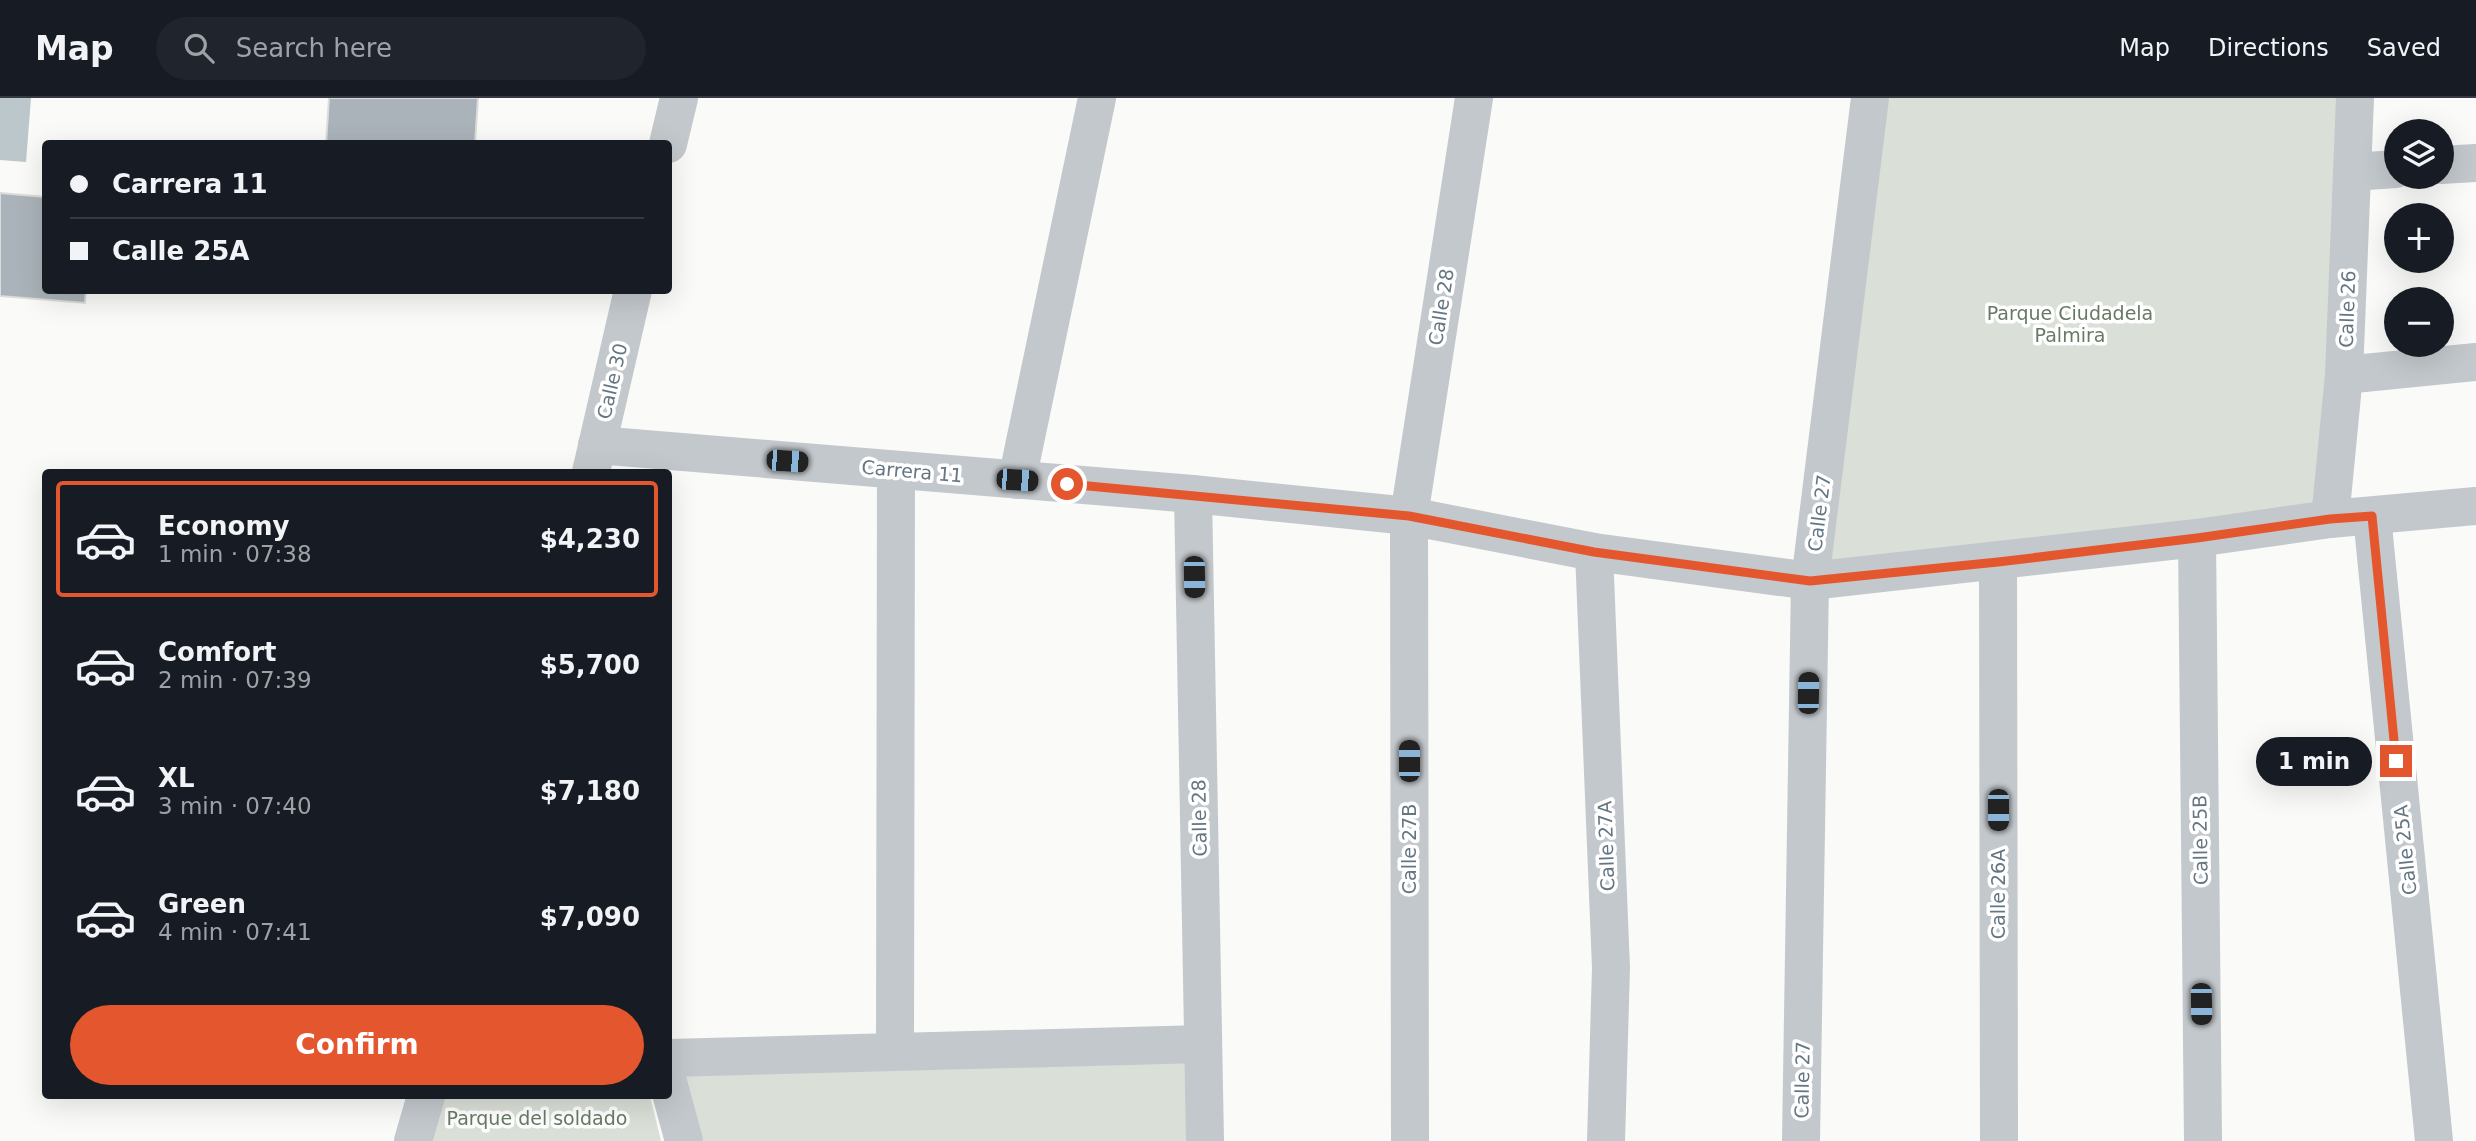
<!DOCTYPE html>
<meta charset="utf-8">
<style>
body{margin:0;font-family:"DejaVu Sans",sans-serif;background:#20242c;color:#f1f3f6;height:100vh;display:flex;flex-direction:column;font-size:26px;white-space:nowrap}
*{box-sizing:border-box;margin:0}
p{font-size:23px;color:#9ea1a6}
.icon{flex:none;width:38px;height:38px;fill:none;stroke:currentColor;stroke-width:2;stroke-linecap:round;stroke-linejoin:round}
.map{position:relative;flex:1;overflow:hidden}
.drawer{position:absolute;left:42px;top:371px;width:630px;height:630px;display:flex;flex-direction:column;background:#171b24;border-radius:7px;box-shadow:0 7px 28px #0002}
.drawer>*{flex:none}
.guide{position:absolute;left:42px;top:42px;width:630px;height:154px;border-radius:7px;box-shadow:0 7px 28px #0002;display:grid;align-content:center;height:154px;padding:0 28px;background:#171b24}
.tools{position:absolute;left:2384px;top:21px;display:grid;gap:14px}
.tools a{display:grid;place-items:center;width:70px;height:70px;border-radius:50%;background:#171b24;box-shadow:0 7px 28px #0002;font-size:35px}
.end{position:absolute;width:32px;height:32px;margin:-16px;border:9px solid #e4572e;background:#fff;box-shadow:0 0 0 4px #fff}
.from{border-radius:50%}
.bubble{position:absolute;height:49px;border-radius:24px;background:#171b24;box-shadow:0 7px 28px #0002;font-size:23px;font-weight:800;line-height:49px;text-align:center}
.car{position:absolute;width:21px;height:42px;margin:-21px -10px;border-radius:9px;box-shadow:0 0 5px 2px #0007;background:linear-gradient(#222 24%,#8ab4d8 0 40%,#222 0 76%,#8ab4d8 0 86%,#222 0)}
.guide b{display:flex;align-items:center;gap:24px;height:66px;font-size:26px}
.guide b+b{border-top:2px solid #363941}
.guide i{width:18px;height:18px;background:#f1f3f6}
ul{padding:12px 0 0;list-style:none}
li{display:flex;align-items:center;gap:21px;height:116px;margin:0 14px 10px;padding:0 14px;border:4px solid transparent;border-radius:7px}
li div{flex:1}
li b{display:block;font-size:26px}
li em{font-style:normal;font-weight:800}
li.on{border-color:#e4572e}
li>.icon{width:63px;height:63px;stroke-width:1.5}
.action{display:flex;gap:14px;margin-top:auto;padding:14px 28px}
.action a{flex:1;height:80px;border-radius:42px;background:#e4572e;color:#fff;font-size:28px;font-weight:800;line-height:80px;text-align:center}
header{display:flex;align-items:center;gap:42px;box-sizing:border-box;height:98px;padding:0 35px;background:#171b24;border-bottom:2px solid #363941}
header strong{font-size:33px}
nav{display:flex;gap:38px;margin-inline-start:auto;font-size:24px}
.search{width:490px;height:63px;background:#20242c;display:flex;align-items:center;gap:18px;box-sizing:border-box;padding:0 24px;border-radius:38px;color:#9ea1a6;font-size:26px}
.map>svg:first-child{display:block}
.green{fill:#dadfd7}
.water{fill:#bbc7cb}
.building{fill:#aab3b9;stroke:#dcdcda;stroke-width:2}
.lines{fill:none;stroke-linecap:round;stroke-linejoin:round}
.minor{stroke:#c3c8cc;stroke-width:38}
.route{stroke:#e4572e;stroke-width:9}
.labels{text-anchor:middle;stroke-width:7;stroke-linejoin:round;paint-order:stroke}
.street-label{font-size:19px;fill:#657683;stroke:#fff}
.park-label{font-size:19px;fill:#687a64;stroke:#fff}
</style>
<header>
<strong>Map</strong>
<div class="search"><svg class="icon" aria-label="search" viewBox="0 0 24 24"><circle cx="10" cy="10" r="6"/><path d="M15 15l6 6"/></svg>Search here</div>
<nav><a>Map</a><a>Directions</a><a>Saved</a></nav>
</header>
<div class="map">
<svg width="2476" height="1043" viewBox="0 0 2476 1043">
<rect width="100%" height="100%" fill="#fafaf8"/>
<g class="green">
<polygon points="1870,0 2352,0 2330,421 1810,483"/>
<polygon points="1203,946 1205,1043 684,1043 668,960"/>
<polygon points="426,998 650,998 661,1043 413,1043"/>
</g>
<polygon class="water" points="0,0 31,0 26,64 0,62"/>
<g class="building">
<polygon points="329,0 478,0 475,46 326,46"/>
<polygon points="0,95 46,99 46,192 86,192 85,205 0,198"/>
</g>
<g class="lines">
<g class="minor">
<polyline points="668,46 679,0"/>
<polyline points="2441,67 2476,65"/>
<polyline points="2352,74 2396,71"/>
<polyline points="2344,277 2476,264"/>
<polyline points="597,347 1193,396 1409,418 1594,454 1810,483 2197,440 2330,421 2476,408"/>
<polyline points="591,374 633,192"/>
<polyline points="1017,382 1097,0"/>
<polyline points="1193,396 1205,1043"/>
<polyline points="2372,418 2434,1043"/>
<polyline points="2330,421 2344,277 2355,0"/>
<polyline points="2197,440 2203,1043"/>
<polyline points="1594,454 1611,870 1606,1043"/>
<polyline points="1998,464 1999,1043"/>
<polyline points="895,954 896,372"/>
<polyline points="668,960 1203,946"/>
<polyline points="668,984 684,1043"/>
<polyline points="413,1043 426,998"/>
<polyline points="1410,1043 1409,418 1474,0"/>
<polyline points="1801,1043 1810,483 1870,0"/>
</g>
</g>
<g class="lines">
<polyline class="route" points="1067,386 1409,418 1594,454 1810,483 1998,464 2197,440 2330,421 2372,418 2396,663"/>
</g>
<g class="labels">
<g class="street-label">
<text transform="translate(1441 209) rotate(-81)" y="7">Calle 28</text>
<text transform="translate(2347 211) rotate(-88)" y="7">Calle 26</text>
<text transform="translate(612 283) rotate(-77)" y="7">Calle 30</text>
<text transform="translate(912 373) rotate(5)" y="7">Carrera 11</text>
<text transform="translate(1819 415) rotate(-83)" y="7">Calle 27</text>
<text transform="translate(1199 720) rotate(-91)" y="7">Calle 28</text>
<text transform="translate(2200 742) rotate(-91)" y="7">Calle 25B</text>
<text transform="translate(1606 748) rotate(-92)" y="7">Calle 27A</text>
<text transform="translate(1409 751) rotate(-90)" y="7">Calle 27B</text>
<text transform="translate(2405 752) rotate(-96)" y="7">Calle 25A</text>
<text transform="translate(1998 796) rotate(-90)" y="7">Calle 26A</text>
<text transform="translate(1802 982) rotate(-89)" y="7">Calle 27</text>
</g>
<g class="park-label">
<text x="2070" y="222">Parque Ciudadela<tspan x="2070" dy="22">Palmira</tspan></text>
<text x="537" y="1027">Parque del soldado</text>
</g>
</g>
</svg>
<div class="tools">
<a><svg class="icon" aria-label="layers" viewBox="0 0 24 24"><path d="M12 4l9 5-9 5-9-5zM3 14l9 5 9-5"/></svg></a>
<a>+</a>
<a>−</a>
</div>
<i class="end from" style="left:1067px;top:386px"></i>
<i class="end" style="left:2396px;top:663px"></i>
<div class="bubble" style="left:2256px;top:639px;width:116px">1 min</div>
<i class="car" style="left:787px;top:363px;rotate:94deg"></i>
<i class="car" style="left:1017px;top:382px;rotate:94deg"></i>
<i class="car" style="left:1194px;top:479px;rotate:179deg"></i>
<i class="car" style="left:1808px;top:595px;rotate:1deg"></i>
<i class="car" style="left:1409px;top:663px;rotate:0deg"></i>
<i class="car" style="left:1998px;top:712px;rotate:180deg"></i>
<i class="car" style="left:2201px;top:906px;rotate:179deg"></i>
<div class="guide">
<b><i class="from"></i>Carrera 11</b>
<b><i></i>Calle 25A</b>
</div>
<section class="drawer">
<ul>
<li class="on"><svg class="icon" aria-label="car" viewBox="0 0 24 24"><path d="M5 17H2v-5l4-1 3-4h7l3 4 3 1v5h-3M9 17h6M6 11h13"/><circle cx="7" cy="17" r="2"/><circle cx="17" cy="17" r="2"/></svg><div><b>Economy</b><p>1 min · 07:38</p></div><em>$4,230</em></li>
<li><svg class="icon" aria-label="car" viewBox="0 0 24 24"><path d="M5 17H2v-5l4-1 3-4h7l3 4 3 1v5h-3M9 17h6M6 11h13"/><circle cx="7" cy="17" r="2"/><circle cx="17" cy="17" r="2"/></svg><div><b>Comfort</b><p>2 min · 07:39</p></div><em>$5,700</em></li>
<li><svg class="icon" aria-label="car" viewBox="0 0 24 24"><path d="M5 17H2v-5l4-1 3-4h7l3 4 3 1v5h-3M9 17h6M6 11h13"/><circle cx="7" cy="17" r="2"/><circle cx="17" cy="17" r="2"/></svg><div><b>XL</b><p>3 min · 07:40</p></div><em>$7,180</em></li>
<li><svg class="icon" aria-label="car" viewBox="0 0 24 24"><path d="M5 17H2v-5l4-1 3-4h7l3 4 3 1v5h-3M9 17h6M6 11h13"/><circle cx="7" cy="17" r="2"/><circle cx="17" cy="17" r="2"/></svg><div><b>Green</b><p>4 min · 07:41</p></div><em>$7,090</em></li>
</ul>
<div class="action"><a>Confirm</a></div>
</section>
</div>
